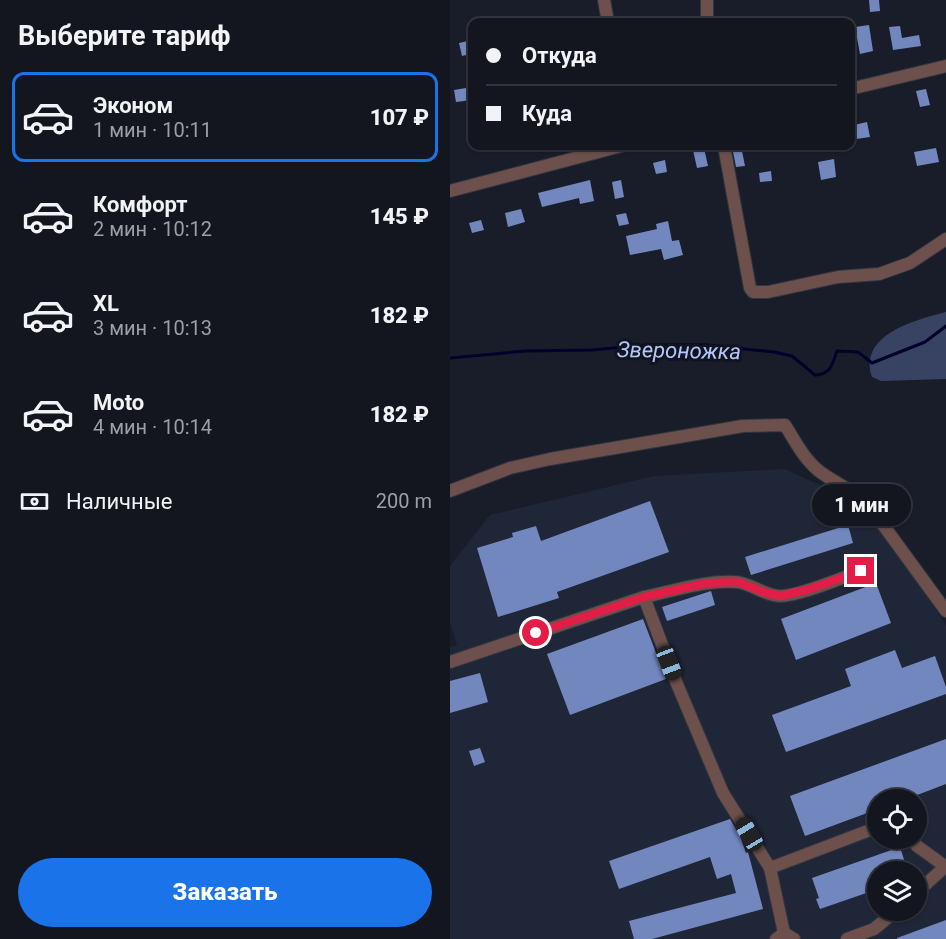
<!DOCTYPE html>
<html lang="ru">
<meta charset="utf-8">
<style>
body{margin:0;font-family:Roboto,sans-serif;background:#20232c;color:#f1f3f6;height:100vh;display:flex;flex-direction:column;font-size:22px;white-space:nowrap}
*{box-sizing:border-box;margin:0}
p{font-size:20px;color:#9d9fa4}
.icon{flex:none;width:33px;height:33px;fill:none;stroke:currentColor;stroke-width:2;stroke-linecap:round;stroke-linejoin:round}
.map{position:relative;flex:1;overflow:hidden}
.side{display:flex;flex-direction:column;background:#13161f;width:450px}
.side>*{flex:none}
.guide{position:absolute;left:18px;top:18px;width:387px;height:132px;border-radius:12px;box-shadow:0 2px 4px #0004,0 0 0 2px #32353d;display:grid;align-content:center;height:132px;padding:0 18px;background:#13161f}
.controls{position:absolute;left:417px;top:789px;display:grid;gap:12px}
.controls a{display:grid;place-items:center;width:60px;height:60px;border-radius:50%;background:#13161f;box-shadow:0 2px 4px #0004,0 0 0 2px #32353d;font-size:30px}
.end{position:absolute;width:27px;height:27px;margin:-14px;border:8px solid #e11d48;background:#fff;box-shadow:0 0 0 3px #fff}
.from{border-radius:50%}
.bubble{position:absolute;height:42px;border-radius:21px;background:#13161f;box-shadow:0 2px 4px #0004,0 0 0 2px #32353d;font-size:20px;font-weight:800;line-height:42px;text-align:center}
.car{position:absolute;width:18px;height:36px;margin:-18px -9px;border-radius:8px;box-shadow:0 0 4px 2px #0007;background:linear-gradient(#222 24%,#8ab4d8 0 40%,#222 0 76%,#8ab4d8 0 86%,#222 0)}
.guide b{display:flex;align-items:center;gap:21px;height:57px;font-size:22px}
.guide b+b{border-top:2px solid #32353d}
.guide i{width:15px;height:15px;background:#f1f3f6}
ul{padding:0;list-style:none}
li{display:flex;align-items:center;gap:18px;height:90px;margin:0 12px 9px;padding:0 6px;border:3px solid transparent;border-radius:12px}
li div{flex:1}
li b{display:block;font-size:22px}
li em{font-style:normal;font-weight:800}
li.on{border-color:#1a73e8}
li>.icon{width:54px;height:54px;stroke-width:1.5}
h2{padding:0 18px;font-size:27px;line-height:72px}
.pay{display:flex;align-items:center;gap:15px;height:66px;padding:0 18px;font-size:22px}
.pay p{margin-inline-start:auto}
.cta{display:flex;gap:12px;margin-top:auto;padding:12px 18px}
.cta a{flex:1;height:69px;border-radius:36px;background:#1a73e8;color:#fff;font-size:24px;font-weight:800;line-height:69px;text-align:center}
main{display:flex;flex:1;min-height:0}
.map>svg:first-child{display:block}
.built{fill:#1f2638;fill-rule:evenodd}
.green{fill:#384364}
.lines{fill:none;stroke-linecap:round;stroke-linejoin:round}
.stream{stroke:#02012c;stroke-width:3}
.building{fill:#7387bf}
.minor-casing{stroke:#333742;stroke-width:14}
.minor{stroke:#6d504b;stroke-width:12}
.route{stroke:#e11d48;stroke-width:8}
.labels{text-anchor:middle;stroke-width:6;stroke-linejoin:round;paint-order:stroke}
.water-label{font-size:22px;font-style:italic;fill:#b4c6f6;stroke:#101420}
</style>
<main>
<section class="side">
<h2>Выберите тариф</h2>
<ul>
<li class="on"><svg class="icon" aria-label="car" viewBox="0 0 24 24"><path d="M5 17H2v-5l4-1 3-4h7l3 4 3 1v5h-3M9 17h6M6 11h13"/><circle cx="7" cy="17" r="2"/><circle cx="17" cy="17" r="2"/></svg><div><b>Эконом</b><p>1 мин · 10:11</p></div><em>107 ₽</em></li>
<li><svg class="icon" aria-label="car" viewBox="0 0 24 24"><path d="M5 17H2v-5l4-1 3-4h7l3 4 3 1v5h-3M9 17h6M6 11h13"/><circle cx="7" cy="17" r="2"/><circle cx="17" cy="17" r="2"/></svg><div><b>Комфорт</b><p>2 мин · 10:12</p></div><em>145 ₽</em></li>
<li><svg class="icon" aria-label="car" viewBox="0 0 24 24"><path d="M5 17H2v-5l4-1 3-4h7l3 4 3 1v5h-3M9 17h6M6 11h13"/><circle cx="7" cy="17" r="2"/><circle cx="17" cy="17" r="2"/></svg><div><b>XL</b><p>3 мин · 10:13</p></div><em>182 ₽</em></li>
<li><svg class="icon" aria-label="car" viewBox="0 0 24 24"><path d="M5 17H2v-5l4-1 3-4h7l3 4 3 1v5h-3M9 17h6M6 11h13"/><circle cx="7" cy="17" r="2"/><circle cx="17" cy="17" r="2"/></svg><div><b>Moto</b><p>4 мин · 10:14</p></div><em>182 ₽</em></li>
</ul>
<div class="pay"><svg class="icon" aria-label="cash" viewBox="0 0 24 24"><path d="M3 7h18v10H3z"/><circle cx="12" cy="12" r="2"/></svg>Наличные<p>200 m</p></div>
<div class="cta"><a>Заказать</a></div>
</section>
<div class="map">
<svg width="496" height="939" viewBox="0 0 496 939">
<rect width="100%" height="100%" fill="#191d29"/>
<path class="built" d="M 335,469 L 408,503 L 446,551 L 496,625 L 496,939 L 0,939 L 0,647 L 7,645 L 0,623 L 0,566 L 40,515 L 204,476 ZM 428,800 L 466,800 L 466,838 L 428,838 ZM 428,872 L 466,872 L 466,910 L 428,910 Z"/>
<path class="green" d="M 496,312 L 496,379 L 431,381 L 422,377 C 408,334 466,320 496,312 Z"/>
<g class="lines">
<path class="stream" d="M 0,358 L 75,351 L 142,350 L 196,345 L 257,345 L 324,352 L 342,356 L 365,375 C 381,374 382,365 387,351 L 408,352 L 422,363 L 475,342 L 496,326"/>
</g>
<g class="building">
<polygon points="419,0 429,0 430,11 420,12"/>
<polygon points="419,25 423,51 410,54 405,27"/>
<polygon points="450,26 452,38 469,35 471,46 443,50 439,27"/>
<polygon points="18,41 20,54 12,56 9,43"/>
<polygon points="22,87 22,100 6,102 4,90"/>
<polygon points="476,89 480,105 470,107 466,91"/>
<polygon points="417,122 420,137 406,139 404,125"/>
<polygon points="282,146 291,146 295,166 286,167"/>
<polygon points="254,148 258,166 247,168 243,150"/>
<polygon points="486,148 489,162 467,166 464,152"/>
<polygon points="384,159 386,177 371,180 368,162"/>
<polygon points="215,160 217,172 206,174 203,163"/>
<polygon points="321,171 322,181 310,182 309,173"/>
<polygon points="140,180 144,201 130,204 129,198 92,207 88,193"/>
<polygon points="171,180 174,197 165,199 162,182"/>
<polygon points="71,209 75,222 58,227 55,213"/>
<polygon points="176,213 179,224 169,226 166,215"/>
<polygon points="31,220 34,230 22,233 19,223"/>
<polygon points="218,221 222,241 229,240 233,255 214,260 211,249 180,255 176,236 207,229 206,224"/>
<polygon points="200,501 219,552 107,592 109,598 48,617 27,548 63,537 62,533 86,526 91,541"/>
<polygon points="398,525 403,543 301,575 295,557"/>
<polygon points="426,583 441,623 346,660 331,619"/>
<polygon points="261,591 265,605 217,621 212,607"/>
<polygon points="193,619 216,679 120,715 97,654"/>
<polygon points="445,650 452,668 485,656 496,687 496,694 336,752 322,715 401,686 395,669"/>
<polygon points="30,673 38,702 0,713 0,681"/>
<polygon points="496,739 496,784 454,800 428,800 428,809 355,836 340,796"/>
<polygon points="30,748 35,762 24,766 19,751"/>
<polygon points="280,819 290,836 296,853 298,852 313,909 202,939 184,939 179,921 286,893 281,874 267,879 260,857 169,889 159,861"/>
<polygon points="450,847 458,872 428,872 428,889 370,909 366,899 369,898 362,878"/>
<polygon points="496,920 496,939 447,939 447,938"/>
</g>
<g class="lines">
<g class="minor-casing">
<g id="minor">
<polyline points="154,0 158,22"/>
<polyline points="257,0 257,22"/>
<polyline points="400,89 496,66"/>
<polyline points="274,146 300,288 303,292 318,292 388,277 429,274 460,263 496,239"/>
<polyline points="0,191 171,146"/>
<path d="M 0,491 L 60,468 L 100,459 L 293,426 L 335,425 C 345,441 354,459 369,471 C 386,484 406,491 420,507 L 496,611"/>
<polyline points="0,662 194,597"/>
<polyline points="462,838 467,846 496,867"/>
<path d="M 320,868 L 273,793 L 227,684 L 194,597 C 224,591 255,580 286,582 C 301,583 315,596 330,596 C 350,596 391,578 411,571"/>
<polyline points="466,893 496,866"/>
<polyline points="334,933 320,868 428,827"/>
<polyline points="326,939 334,933 344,939"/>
<polyline points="397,939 424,929 447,910"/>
</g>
</g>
<use href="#minor" class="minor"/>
</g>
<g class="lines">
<polyline class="route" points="86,633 194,597 257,583 288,582 313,592 330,596 360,589 411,571"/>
</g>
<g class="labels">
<g class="water-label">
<text transform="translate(229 350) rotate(1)" y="8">Звероножка</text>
</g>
</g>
</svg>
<div class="controls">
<a><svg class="icon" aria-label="locate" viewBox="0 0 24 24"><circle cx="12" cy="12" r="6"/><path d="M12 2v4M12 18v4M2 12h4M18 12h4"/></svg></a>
<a><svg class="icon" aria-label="layers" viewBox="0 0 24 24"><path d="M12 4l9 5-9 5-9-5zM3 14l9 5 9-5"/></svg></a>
</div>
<i class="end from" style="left:86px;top:633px"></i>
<i class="end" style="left:411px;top:571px"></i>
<div class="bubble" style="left:362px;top:484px;width:99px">1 мин</div>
<i class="car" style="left:219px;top:663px;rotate:159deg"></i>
<i class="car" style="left:299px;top:834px;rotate:329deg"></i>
<div class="guide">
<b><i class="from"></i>Откуда</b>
<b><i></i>Куда</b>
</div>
</div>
</main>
